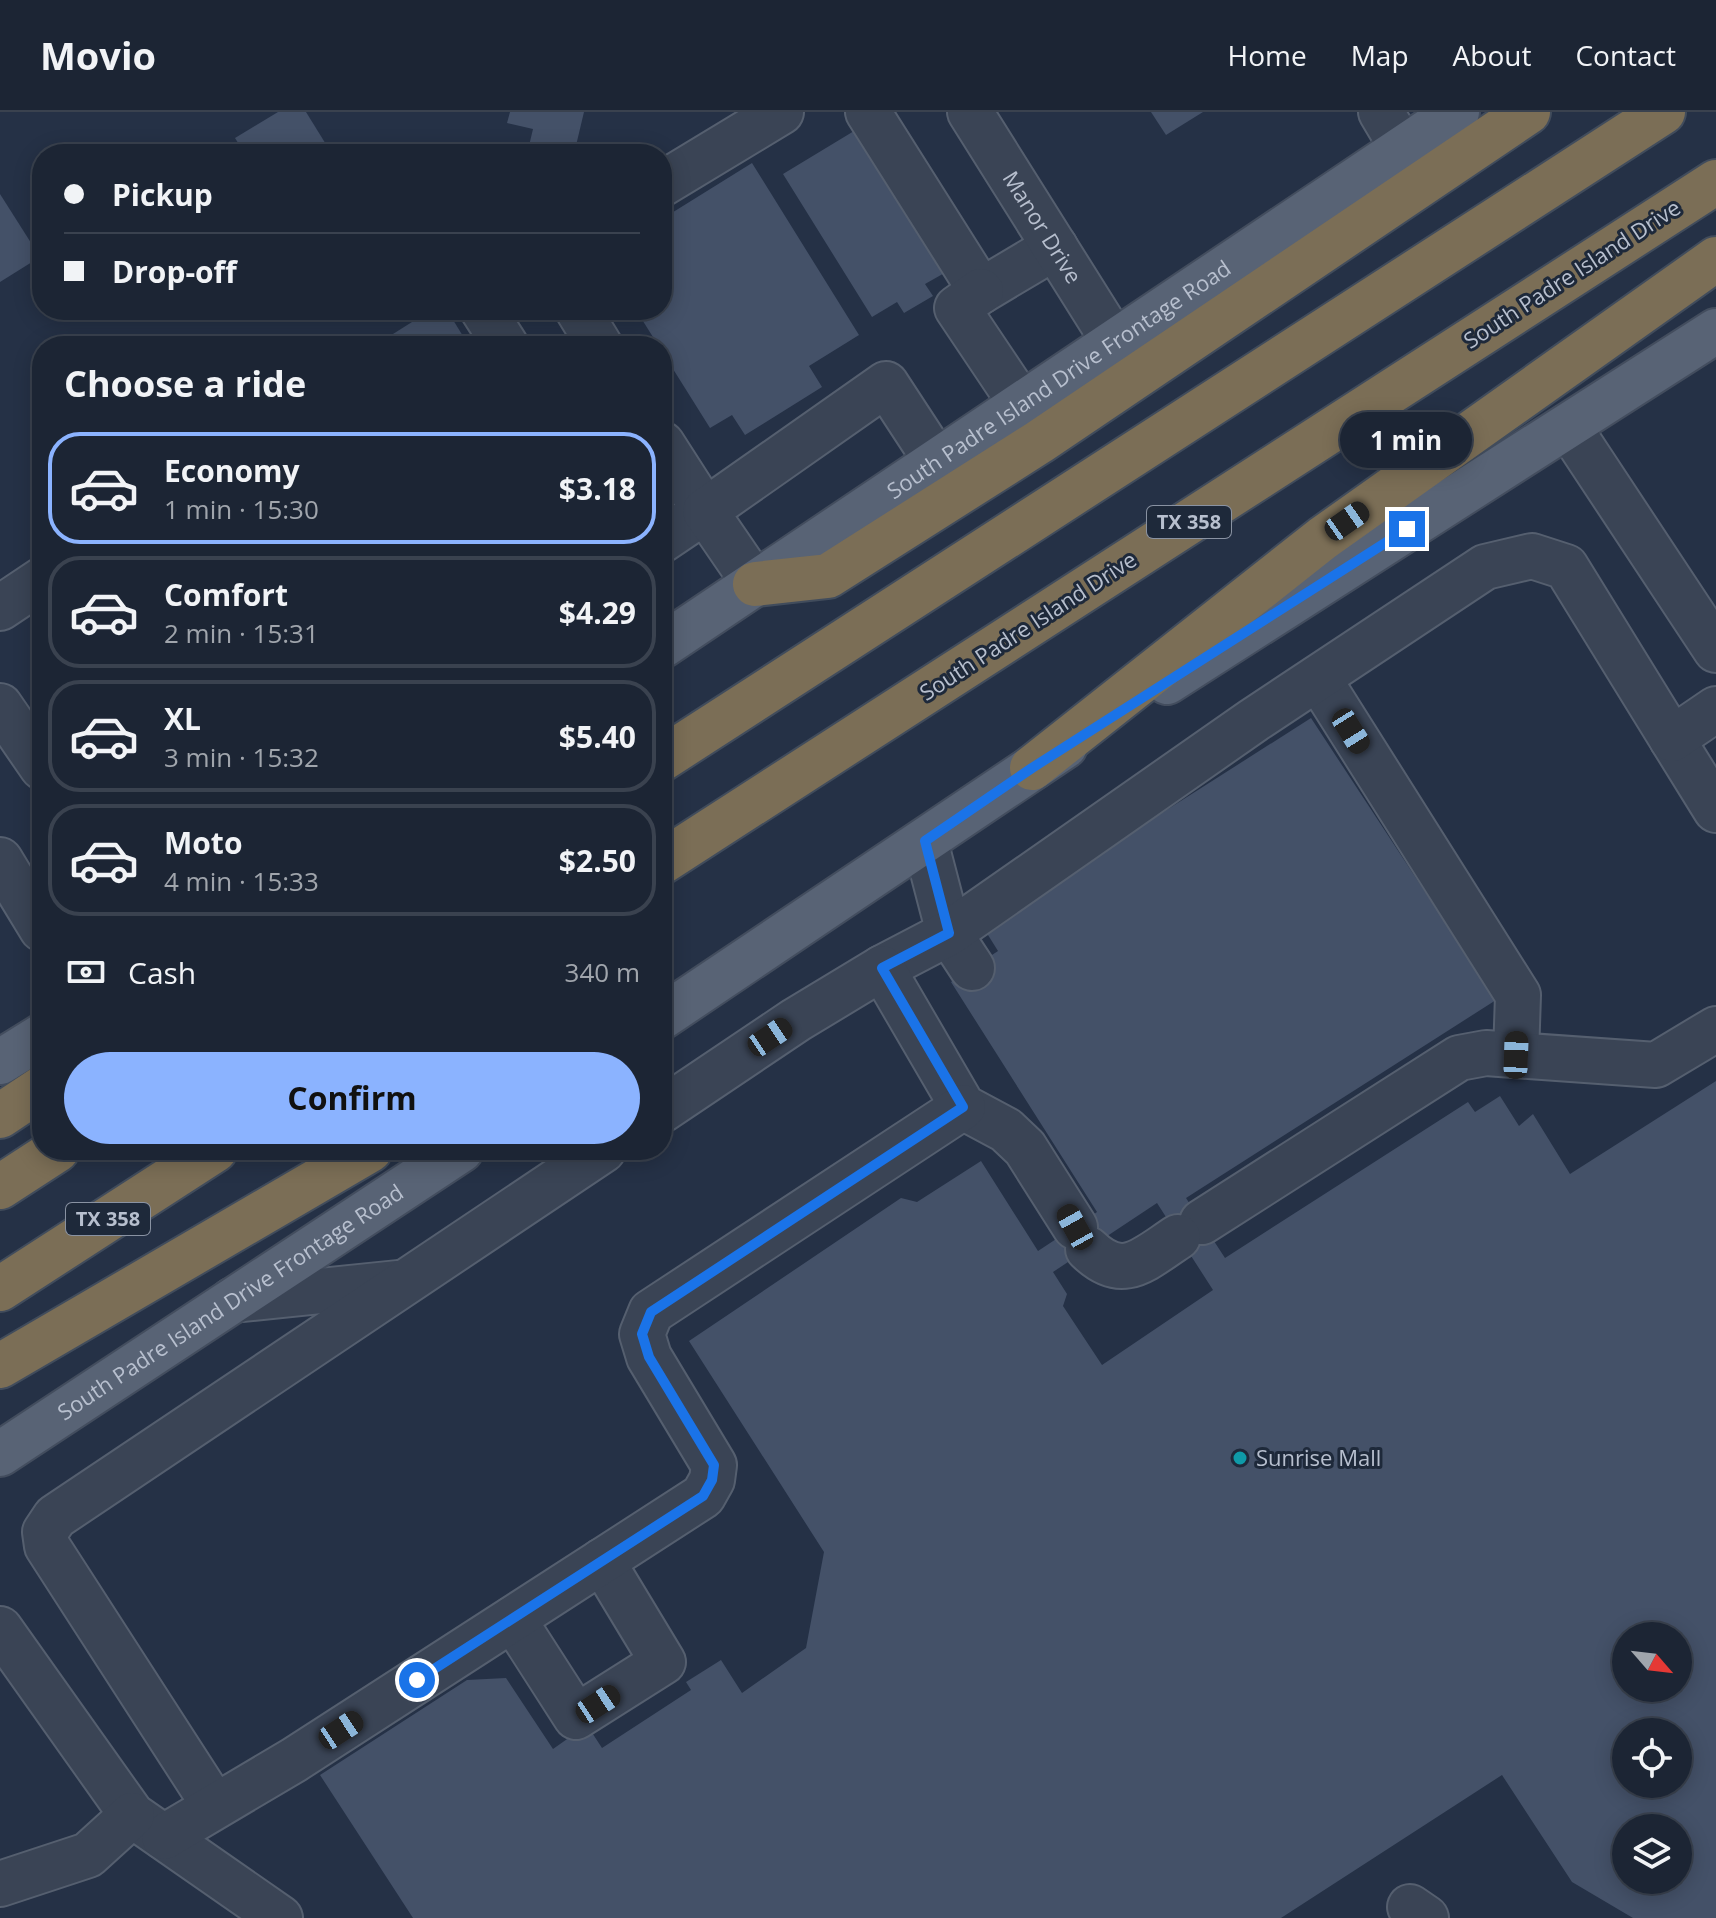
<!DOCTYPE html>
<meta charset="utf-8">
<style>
body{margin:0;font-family:"Open Sans",sans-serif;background:#252d3c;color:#f1f3f6;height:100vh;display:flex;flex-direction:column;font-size:30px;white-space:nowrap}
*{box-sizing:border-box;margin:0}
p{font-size:26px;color:#a0a5ac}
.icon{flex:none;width:44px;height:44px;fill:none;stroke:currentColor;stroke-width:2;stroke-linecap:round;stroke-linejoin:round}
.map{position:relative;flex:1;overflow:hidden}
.details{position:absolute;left:32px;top:224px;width:640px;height:824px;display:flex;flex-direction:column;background:#1c2534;border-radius:32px;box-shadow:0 4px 20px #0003,0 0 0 2px #3a424f}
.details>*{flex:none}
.guide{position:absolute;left:32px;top:32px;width:640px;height:176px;border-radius:32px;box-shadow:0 4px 20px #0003,0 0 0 2px #3a424f;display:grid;align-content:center;height:176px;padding:0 32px;background:#1c2534}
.needle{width:52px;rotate:118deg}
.tools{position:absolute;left:1612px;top:1510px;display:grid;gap:16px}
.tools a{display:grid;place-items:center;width:80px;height:80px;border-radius:50%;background:#1c2534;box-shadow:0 4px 20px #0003,0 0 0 2px #3a424f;font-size:40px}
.end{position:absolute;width:36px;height:36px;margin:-18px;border:10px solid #1a73e8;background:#fff;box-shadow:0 0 0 4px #fff}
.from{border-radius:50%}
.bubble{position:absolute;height:56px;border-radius:28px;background:#1c2534;box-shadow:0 4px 20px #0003,0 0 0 2px #3a424f;font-size:26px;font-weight:700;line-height:56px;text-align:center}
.car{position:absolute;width:24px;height:48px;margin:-24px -12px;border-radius:10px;box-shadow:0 0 6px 2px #0007;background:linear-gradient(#222 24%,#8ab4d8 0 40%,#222 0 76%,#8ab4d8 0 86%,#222 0)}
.guide b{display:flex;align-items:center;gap:28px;height:76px;font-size:30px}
.guide b+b{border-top:2px solid #3a424f}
.guide i{width:20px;height:20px;background:#f1f3f6}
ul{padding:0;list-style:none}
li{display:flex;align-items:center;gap:24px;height:112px;margin:0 16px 12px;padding:0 16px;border:4px solid #3a424f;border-radius:32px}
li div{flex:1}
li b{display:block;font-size:30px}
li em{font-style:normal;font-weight:700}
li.active{border-color:#8bb3ff}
li>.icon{width:72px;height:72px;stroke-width:1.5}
h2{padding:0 32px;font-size:36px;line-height:96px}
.pay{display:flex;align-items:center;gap:20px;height:88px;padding:0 32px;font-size:30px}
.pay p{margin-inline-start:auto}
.cta{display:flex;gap:16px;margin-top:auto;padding:16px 32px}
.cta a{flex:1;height:92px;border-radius:48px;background:#8bb3ff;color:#111;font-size:32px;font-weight:700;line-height:92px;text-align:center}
header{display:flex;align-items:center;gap:48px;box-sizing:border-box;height:112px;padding:0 40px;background:#1c2534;border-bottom:2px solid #3a424f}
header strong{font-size:38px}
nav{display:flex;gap:44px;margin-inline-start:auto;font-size:28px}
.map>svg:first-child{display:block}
.building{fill:#445168;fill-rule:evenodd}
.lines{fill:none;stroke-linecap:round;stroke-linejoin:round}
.minor-casing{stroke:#555f6f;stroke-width:48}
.major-casing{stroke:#434d5e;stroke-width:48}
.highway-casing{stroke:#414c5c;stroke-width:48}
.minor{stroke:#3a4455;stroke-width:44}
.major{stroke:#586375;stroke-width:44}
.highway{stroke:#7b6e56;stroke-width:44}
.route{stroke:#1a73e8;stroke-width:10}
.culture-dot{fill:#0f9aa8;stroke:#1e293a;stroke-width:3}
.labels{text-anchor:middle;stroke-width:6;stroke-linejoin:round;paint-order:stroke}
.shield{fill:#1e293a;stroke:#8992a2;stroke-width:2}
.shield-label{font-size:20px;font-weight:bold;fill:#b7bfce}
.street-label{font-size:22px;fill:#b7bfce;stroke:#1e293a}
.poi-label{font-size:22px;fill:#b7bfce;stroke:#1e293a;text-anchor:start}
</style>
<header>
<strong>Movio</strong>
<nav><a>Home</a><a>Map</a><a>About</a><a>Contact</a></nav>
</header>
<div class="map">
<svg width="1716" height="1806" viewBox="0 0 1716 1806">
<rect width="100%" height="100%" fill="#253146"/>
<g class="building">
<polygon points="278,0 306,0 332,42 245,42 235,26"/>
<polygon points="510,0 584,0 574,42 527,42 533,17 507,11"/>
<polygon points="1151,0 1203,0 1166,23"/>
<polygon points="859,16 948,159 925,172 933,184 904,201 897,190 872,205 783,62"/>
<polygon points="752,51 859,223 809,254 822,275 745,323 732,303 710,316 636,198 662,198 662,107"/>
<polygon points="0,82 40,145 0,170"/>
<polygon points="431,198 447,198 469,234 374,234"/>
<path d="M 1311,606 L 1496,888 L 1186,1086 L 1225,1146 L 1468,990 L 1475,1000 L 1500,984 L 1519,1014 L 1533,1002 L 1570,1062 L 1716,969 L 1716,1806 L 1633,1806 L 1572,1770 L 1502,1663 L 1281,1806 L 413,1806 L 320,1663 L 467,1568 L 506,1566 L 553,1637 L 587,1613 L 602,1636 L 691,1578 L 686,1570 L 721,1548 L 742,1581 L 806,1536 L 824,1440 L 689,1229 L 901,1086 L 917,1090 L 981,1049 L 1038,1139 L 1097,1100 L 951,870 L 998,839 L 983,815 ZM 1157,1091 L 1213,1178 L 1102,1253 L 1063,1194 L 1067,1182 L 1053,1160 ZM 1626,1524 L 1678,1524 L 1678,1576 L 1626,1576 ZM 1626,1620 L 1678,1620 L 1678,1672 L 1626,1672 ZM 1626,1716 L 1678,1716 L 1678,1768 L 1626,1768 Z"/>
</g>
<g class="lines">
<g class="minor-casing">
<g id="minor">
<polyline points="868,0 981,179 1055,135"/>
<path id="s1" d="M 970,0 L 1115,231"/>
<polyline points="1381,0 1403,37"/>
<polyline points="662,72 781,0"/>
<polyline points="981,179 957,196 1022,293"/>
<polyline points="483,198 506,234"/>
<polyline points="578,198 600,234"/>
<polyline points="1568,314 1716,538"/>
<polyline points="662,332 705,399 662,428"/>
<polyline points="755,472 705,399 886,272 937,350"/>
<polyline points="0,496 42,468"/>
<polyline points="1318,566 1518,883 1516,943"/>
<polyline points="0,594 42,655"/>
<polyline points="1672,627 1716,698"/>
<polyline points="925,729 949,821 972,856"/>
<polyline points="0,748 42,817"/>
<polyline points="882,856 949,821 1254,608 1485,455 1532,444 1566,455 1672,627 1716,597"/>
<polyline points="662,998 796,908 882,856 963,995 1006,1018 1025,1036 1075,1115"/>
<polyline points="1202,1110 1459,946 1486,941 1656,953 1716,917"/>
<path d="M 1088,1137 C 1123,1171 1144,1147 1178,1125"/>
<polyline points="233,1188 398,1171"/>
<polyline points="513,1507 576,1605 663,1550 602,1449"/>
<polyline points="0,1517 132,1703 280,1806"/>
<polyline points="214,1693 47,1434 45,1420 55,1405 603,1038"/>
<polyline points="164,1725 294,1648 703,1384 712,1368 714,1353 649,1245 642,1222 651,1200 963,995"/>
<polyline points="0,1772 88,1743 132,1703"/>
<polyline points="1410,1795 1426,1806"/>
</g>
</g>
<g class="major-casing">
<g id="major">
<path id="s2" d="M 662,534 L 1457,0"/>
<polyline points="1167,570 1716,219"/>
<polyline points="662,905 1065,634"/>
<polyline points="0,950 42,924"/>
<path id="s3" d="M 0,1342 L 461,1038"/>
</g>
</g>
<g class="highway-casing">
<g id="highway">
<polyline points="755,472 828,464 1039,330 1528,0"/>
<polyline points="662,647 1663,0"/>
<polyline points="1032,656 1323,426 1716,147"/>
<polyline points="662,750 1716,70"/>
<polyline points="0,1004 42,976"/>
<polyline points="0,1075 57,1038"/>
<polyline points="0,1177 215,1038"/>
<polyline points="0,1254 370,1038"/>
</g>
</g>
<use href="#minor" class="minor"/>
<use href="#major" class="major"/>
<use href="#highway" class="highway"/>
</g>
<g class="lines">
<polyline class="route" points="417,1568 703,1384 712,1368 714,1353 649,1245 642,1222 651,1200 963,995 882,856 949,821 925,729 1032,656 1407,417"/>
</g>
<circle class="culture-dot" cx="1240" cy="1346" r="8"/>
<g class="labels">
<g class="shield">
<rect x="1147" y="394" width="84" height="32" rx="6"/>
<rect x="66" y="1091" width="84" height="32" rx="6"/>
</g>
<g class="shield-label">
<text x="1189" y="417">TX 358</text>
<text x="108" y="1114">TX 358</text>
</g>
<g class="street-label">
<text dy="8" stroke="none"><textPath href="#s1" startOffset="136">Manor Drive</textPath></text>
<text transform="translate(1572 162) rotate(-33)" y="8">South Padre Island Drive</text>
<text dy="8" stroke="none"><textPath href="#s2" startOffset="478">South Padre Island Drive Frontage Road</textPath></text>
<text transform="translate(1028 514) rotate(-33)" y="8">South Padre Island Drive</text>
<text dy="8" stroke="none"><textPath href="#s3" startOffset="276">South Padre Island Drive Frontage Road</textPath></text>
</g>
<g class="poi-label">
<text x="1256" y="1354">Sunrise Mall</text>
</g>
</g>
</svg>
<div class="tools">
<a><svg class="needle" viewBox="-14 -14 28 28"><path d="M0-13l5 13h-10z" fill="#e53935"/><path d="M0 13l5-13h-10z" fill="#a0a5ac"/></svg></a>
<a><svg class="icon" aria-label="locate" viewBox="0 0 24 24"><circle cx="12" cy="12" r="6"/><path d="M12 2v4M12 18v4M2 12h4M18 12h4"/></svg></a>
<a><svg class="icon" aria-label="layers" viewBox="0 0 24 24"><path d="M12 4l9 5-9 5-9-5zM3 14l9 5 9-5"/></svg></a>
</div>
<i class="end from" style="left:417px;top:1568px"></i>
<i class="end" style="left:1407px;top:417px"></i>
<div class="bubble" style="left:1340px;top:300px;width:132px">1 min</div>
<i class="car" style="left:1347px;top:409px;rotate:55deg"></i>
<i class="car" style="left:1351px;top:619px;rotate:148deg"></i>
<i class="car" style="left:770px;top:925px;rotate:56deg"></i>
<i class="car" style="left:1516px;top:943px;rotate:2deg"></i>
<i class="car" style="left:1075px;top:1115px;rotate:331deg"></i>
<i class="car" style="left:598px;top:1592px;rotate:57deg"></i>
<i class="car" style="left:341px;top:1618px;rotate:57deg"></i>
<div class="guide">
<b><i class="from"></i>Pickup</b>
<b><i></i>Drop-off</b>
</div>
<section class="details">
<h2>Choose a ride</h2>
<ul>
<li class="active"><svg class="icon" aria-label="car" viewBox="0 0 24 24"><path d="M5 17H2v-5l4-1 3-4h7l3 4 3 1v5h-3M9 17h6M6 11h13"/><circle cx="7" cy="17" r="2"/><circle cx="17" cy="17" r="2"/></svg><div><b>Economy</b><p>1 min · 15:30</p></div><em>$3.18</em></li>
<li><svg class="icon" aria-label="car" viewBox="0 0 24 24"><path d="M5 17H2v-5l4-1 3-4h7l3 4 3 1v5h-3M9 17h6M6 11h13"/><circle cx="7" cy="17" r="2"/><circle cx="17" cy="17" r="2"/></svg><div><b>Comfort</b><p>2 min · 15:31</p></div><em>$4.29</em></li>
<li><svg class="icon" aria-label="car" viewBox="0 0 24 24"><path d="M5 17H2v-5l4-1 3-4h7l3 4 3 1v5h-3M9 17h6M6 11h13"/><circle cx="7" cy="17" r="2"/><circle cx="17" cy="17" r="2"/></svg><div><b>XL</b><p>3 min · 15:32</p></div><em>$5.40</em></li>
<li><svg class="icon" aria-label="car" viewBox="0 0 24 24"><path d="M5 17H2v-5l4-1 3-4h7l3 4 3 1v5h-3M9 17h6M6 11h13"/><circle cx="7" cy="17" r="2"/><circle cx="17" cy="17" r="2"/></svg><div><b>Moto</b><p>4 min · 15:33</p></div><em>$2.50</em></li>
</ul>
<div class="pay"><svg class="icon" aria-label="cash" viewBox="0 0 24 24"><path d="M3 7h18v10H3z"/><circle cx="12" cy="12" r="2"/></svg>Cash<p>340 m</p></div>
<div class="cta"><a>Confirm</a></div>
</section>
</div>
